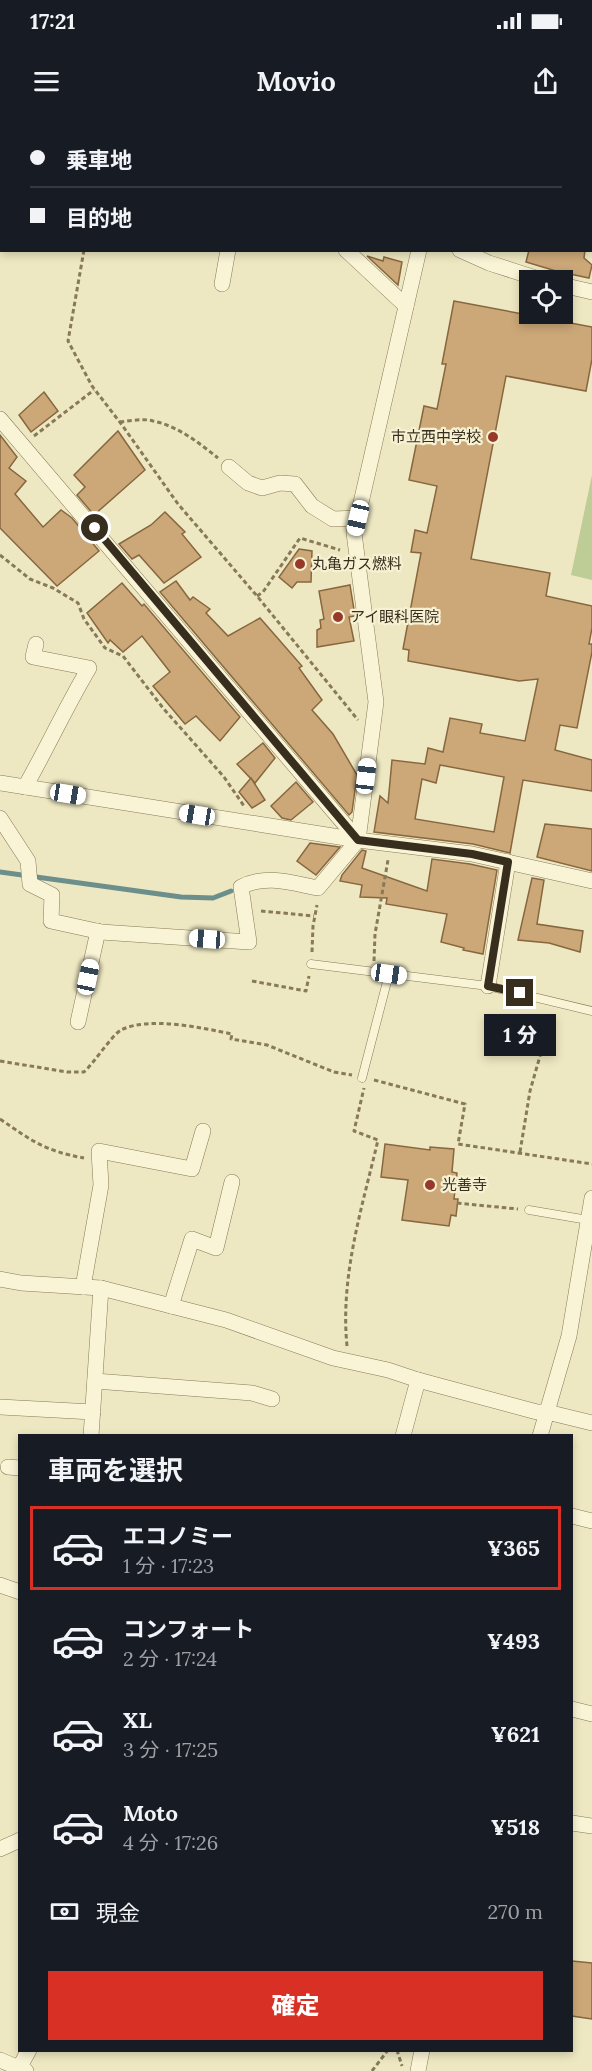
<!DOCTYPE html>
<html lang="ja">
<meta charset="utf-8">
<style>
body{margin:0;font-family:Lora,"Noto Sans JP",serif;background:#242831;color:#f1f3f6;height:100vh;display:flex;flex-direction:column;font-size:22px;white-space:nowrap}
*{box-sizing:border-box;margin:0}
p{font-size:20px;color:#9ea1a6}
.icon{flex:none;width:33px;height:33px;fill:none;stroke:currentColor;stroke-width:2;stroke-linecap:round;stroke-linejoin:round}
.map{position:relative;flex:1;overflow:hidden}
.drawer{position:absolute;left:18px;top:1314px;width:555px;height:618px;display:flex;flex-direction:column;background:#171b24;border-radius:0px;box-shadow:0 3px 9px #0003}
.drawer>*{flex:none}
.banner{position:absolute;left:0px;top:0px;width:592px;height:132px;box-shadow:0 3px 9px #0003;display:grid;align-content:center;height:132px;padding:0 30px;background:#171b24}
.buttons{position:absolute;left:519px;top:150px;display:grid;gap:12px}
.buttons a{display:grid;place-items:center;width:54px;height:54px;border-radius:0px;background:#171b24;box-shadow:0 3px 9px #0003;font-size:30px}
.end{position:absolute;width:27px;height:27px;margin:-14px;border:8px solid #382e1e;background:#fff;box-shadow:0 0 0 3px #fff}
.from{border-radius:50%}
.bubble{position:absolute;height:42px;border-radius:0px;background:#171b24;box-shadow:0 3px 9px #0003;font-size:20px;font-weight:800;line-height:42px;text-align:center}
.car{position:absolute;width:18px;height:36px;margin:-18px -9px;border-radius:8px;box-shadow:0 0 4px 2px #0007;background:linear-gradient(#fff 24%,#345 0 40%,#fff 0 76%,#345 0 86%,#fff 0)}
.banner b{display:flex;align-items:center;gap:21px;height:57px;font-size:22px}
.banner b+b{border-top:2px solid #363941}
.banner i{width:15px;height:15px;background:#f1f3f6}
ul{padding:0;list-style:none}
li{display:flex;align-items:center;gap:18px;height:84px;margin:0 12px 9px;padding:0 18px;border:3px solid transparent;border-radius:0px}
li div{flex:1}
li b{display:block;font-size:22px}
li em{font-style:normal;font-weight:800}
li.active{border-color:#d93025}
li>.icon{width:54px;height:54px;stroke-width:1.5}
h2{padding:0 30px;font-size:27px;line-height:72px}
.pay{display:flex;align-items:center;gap:15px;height:66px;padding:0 30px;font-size:22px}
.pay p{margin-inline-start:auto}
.primary-button{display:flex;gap:12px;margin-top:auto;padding:12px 30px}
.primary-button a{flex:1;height:69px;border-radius:0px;background:#d93025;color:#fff;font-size:24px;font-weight:800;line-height:69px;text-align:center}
.status{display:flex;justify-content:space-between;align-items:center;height:42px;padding:0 30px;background:#171b24;direction:ltr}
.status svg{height:16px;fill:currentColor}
header{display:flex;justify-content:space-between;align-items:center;height:78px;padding:0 30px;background:#171b24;font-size:27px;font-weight:800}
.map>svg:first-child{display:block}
.green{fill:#becc96}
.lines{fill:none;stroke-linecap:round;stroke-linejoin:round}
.stream{stroke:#6c8f8b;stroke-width:5}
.building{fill:#cca878;stroke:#87673f;stroke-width:1.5;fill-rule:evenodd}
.lane-casing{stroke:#887959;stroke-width:9}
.street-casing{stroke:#887959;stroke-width:16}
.path{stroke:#887959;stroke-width:3;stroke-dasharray:4.5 3;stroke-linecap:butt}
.lane{stroke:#f9f4d6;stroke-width:8}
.street{stroke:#f9f4d6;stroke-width:15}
.route{stroke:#382e1e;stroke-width:8}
.poi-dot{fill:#973929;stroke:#f6f1d2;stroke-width:2}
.labels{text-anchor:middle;stroke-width:4.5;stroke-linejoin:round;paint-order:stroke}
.poi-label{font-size:15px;fill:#382e1e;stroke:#f6f1d2;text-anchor:start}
</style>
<div class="status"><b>17:21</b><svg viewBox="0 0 49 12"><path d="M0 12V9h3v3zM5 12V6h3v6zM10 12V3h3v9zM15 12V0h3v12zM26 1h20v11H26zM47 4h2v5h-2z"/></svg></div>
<header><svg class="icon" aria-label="menu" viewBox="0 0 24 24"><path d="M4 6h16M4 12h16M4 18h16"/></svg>Movio<svg class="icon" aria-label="share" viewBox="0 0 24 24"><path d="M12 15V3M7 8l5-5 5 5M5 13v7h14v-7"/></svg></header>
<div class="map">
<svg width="592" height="1951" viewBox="0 0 592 1951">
<rect width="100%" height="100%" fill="#eee8c2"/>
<polygon class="green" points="592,355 592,460 571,455"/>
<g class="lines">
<polyline class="stream" points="0,752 181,777 213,778 231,771"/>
</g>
<g class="building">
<polygon points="529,130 585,130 584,138 592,145 589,158 556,151 526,142"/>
<polygon points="367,136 383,141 384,137 402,142 398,165"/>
<path d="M 454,181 L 592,207 L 592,239 L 586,271 L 506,256 L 471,439 L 550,453 L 546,476 L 592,486 L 592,508 L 589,524 L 592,524 L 592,532 L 577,608 L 560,605 L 555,630 L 592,640 L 592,671 L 523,660 L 510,733 L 473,724 L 374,712 L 380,676 L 388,683 L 392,640 L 425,644 L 428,628 L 443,632 L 450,598 L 482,604 L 480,613 L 525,621 L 538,559 L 519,561 L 408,541 L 409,530 L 403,529 L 421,433 L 411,432 L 415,410 L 427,413 L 437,366 L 409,360 L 424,286 L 437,289 L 446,244 L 442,244 ZM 440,645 L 504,657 L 494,712 L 415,699 L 422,659 L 436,663 Z"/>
<polygon points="44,272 58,291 31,312 19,295"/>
<polygon points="118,311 145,350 94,395 77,375 85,367 74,355"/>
<polygon points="0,315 17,337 9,348 26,361 15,374 43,407 61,390 72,398 99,431 57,466 0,408"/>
<polygon points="165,392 185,412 182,414 201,437 164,463 139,435 132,439 119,424 151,405"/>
<polygon points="299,429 312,431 311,462 297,462 292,468 279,457"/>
<polygon points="176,461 190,480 193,477 210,489 206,493 228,516 260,498 302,546 299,548 322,580 312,590 333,614 357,655 352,692 349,695 160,472"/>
<polygon points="122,463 142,486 144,484 240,597 220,621 196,596 185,604 153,566 170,552 142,516 123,532 110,520 108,523 87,493"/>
<polygon points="350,465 355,496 349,497 354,521 317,527 317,510 321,508 320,500 324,499 319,471"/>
<polygon points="263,623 275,638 255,663 237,644"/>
<polygon points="251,658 265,680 252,688 239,672"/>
<polygon points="296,662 313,682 291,700 282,698 271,686"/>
<polygon points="545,704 592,709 592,751 537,737"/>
<polygon points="310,723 340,727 316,755 297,741"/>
<polygon points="362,730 366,731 362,748 427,771 432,739 470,744 497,750 483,834 463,830 464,828 441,822 447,794 386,784 387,778 360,777 362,765 340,761 342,755"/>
<polygon points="532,758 544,760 537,804 583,811 580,832 549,823 518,820"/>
<polygon points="385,1024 430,1030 430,1027 454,1029 452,1052 457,1053 454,1079 458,1079 456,1096 451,1095 449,1106 402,1100 408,1060 381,1057"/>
<polygon points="572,1841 592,1843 592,1899 572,1896"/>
</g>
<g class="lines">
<g class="lane-casing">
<g id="lane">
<polyline points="591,37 592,38"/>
<polyline points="311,844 488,866 592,891"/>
<polyline points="362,958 389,854"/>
<polyline points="529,1090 588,1100"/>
</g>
</g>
<g class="street-casing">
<g id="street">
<polyline points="198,0 202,2"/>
<polyline points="147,2 148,0"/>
<polyline points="459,2 459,0"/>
<polyline points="0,80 2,80"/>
<polyline points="346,130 406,186"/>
<polyline points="460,130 489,143 542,160"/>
<polyline points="222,164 228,130"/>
<polyline points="562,165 592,172"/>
<polyline points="0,299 358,720"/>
<polyline points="229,347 248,363 262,368 280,363 295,364 312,386 333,399 358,398"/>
<polyline points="0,663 358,720 472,734 592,761"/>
<path d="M 25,667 C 47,628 66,587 89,548 L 33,537 L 36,524"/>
<path d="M 0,698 L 28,741 L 30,764 L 52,775 L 51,801 L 101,812 L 249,822 L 241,767 C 265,754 292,763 318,768 L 358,720 L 376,582 L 354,413 L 419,130"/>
<polyline points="488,866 508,742"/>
<polyline points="78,902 98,811"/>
<polyline points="0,1159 21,1163 101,1168 226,1200 333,1238 388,1250 418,1260 537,1292 547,1292 592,1303"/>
<polyline points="83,1167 101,1065 99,1031 192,1049 203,1011"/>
<polyline points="171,1186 192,1119 216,1128 232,1062"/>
<polyline points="95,1261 252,1273 272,1279"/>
<polyline points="0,1287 93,1292"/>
<polyline points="91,1316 101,1168"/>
<polyline points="403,1316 418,1260"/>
<polyline points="540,1316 569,1216 592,1078"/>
<polyline points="8,1347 20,1348"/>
<polyline points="572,1396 592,1401"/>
<polyline points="0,1465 20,1472"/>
<polyline points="572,1589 592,1594"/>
<polyline points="572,1703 592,1706"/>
<polyline points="0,1729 20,1720"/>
<polyline points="0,1940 26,1951"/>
<polyline points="19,1948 29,1930"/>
<polyline points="418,1951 422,1930"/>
</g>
</g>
<g class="path">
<polyline points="84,130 68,221 92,266 122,305 178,384 257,476 358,600"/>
<path d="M 120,302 C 130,301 143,298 153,301 C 178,306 199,323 218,338"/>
<polyline points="34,316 94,270"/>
<polyline points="0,435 30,459 53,468 78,483 84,499 105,528 123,536 163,588 224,657 244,686"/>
<polyline points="257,476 263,472 300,418 340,430"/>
<polyline points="261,791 314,796"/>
<polyline points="312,832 313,806 317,785"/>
<polyline points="374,841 375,814 388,740"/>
<polyline points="252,861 306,871 309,856"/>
<path d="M 0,941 L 67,952 L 84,952 C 94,943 112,915 121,910 C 149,896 203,908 232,914 L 231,919 L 267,925 L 334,952 L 352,955"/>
<polyline points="374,960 465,984 458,1024 592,1044"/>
<path d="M 0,999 C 32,1021 45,1031 84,1038"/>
<polyline points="520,1032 530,971 552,894"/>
<polyline points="457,1083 518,1089"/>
<path d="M 347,1226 C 340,1156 362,1088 378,1020 L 354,1011 L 364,968"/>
<polyline points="397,1930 402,1946"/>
<polyline points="372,1951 388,1930"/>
</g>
<use href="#lane" class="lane"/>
<use href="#street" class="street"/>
</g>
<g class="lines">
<polyline class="route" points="95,408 358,720 472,734 508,742 488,866 520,873"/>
</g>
<g class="poi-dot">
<circle cx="493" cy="317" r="6"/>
<circle cx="300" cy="444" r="6"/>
<circle cx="338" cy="497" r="6"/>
<circle cx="430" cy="1065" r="6"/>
</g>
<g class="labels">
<g class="poi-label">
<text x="481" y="322" text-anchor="end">市立西中学校</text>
<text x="312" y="449">丸亀ガス燃料</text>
<text x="350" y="502">アイ眼科医院</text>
<text x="442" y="1070">光善寺</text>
</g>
</g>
</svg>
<div class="buttons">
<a><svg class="icon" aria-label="locate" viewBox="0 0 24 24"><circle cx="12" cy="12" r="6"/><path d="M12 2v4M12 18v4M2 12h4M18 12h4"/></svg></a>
</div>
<i class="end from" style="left:95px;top:408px"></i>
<i class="end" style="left:520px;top:873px"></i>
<div class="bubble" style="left:484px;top:894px;width:72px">1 分</div>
<i class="car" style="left:358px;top:398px;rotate:193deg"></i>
<i class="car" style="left:366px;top:656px;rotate:7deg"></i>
<i class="car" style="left:68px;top:674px;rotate:99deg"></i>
<i class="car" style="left:197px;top:695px;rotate:279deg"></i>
<i class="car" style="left:207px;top:819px;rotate:274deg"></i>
<i class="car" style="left:389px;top:854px;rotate:98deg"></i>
<i class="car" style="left:88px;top:857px;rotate:12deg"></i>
<div class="banner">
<b><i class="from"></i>乗車地</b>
<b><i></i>目的地</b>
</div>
<section class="drawer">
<h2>車両を選択</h2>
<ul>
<li class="active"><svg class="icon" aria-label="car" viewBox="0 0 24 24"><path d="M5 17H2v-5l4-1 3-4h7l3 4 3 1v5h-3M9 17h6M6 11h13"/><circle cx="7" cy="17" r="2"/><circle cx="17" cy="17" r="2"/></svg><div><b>エコノミー</b><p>1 分 · 17:23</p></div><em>¥365</em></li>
<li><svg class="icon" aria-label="car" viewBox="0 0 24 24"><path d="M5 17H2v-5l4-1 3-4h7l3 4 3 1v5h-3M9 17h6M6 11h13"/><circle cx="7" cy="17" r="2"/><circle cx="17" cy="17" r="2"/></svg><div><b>コンフォート</b><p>2 分 · 17:24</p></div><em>¥493</em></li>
<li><svg class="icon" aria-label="car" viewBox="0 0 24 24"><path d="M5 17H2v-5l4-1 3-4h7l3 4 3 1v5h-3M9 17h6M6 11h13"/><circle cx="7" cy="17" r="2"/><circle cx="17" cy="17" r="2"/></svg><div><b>XL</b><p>3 分 · 17:25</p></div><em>¥621</em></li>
<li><svg class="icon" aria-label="car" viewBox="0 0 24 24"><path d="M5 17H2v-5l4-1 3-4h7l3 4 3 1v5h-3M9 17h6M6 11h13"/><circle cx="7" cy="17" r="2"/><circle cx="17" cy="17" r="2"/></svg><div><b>Moto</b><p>4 分 · 17:26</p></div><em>¥518</em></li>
</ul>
<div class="pay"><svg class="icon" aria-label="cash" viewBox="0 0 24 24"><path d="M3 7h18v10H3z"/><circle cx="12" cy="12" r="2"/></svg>現金<p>270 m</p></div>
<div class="primary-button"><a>確定</a></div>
</section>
</div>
